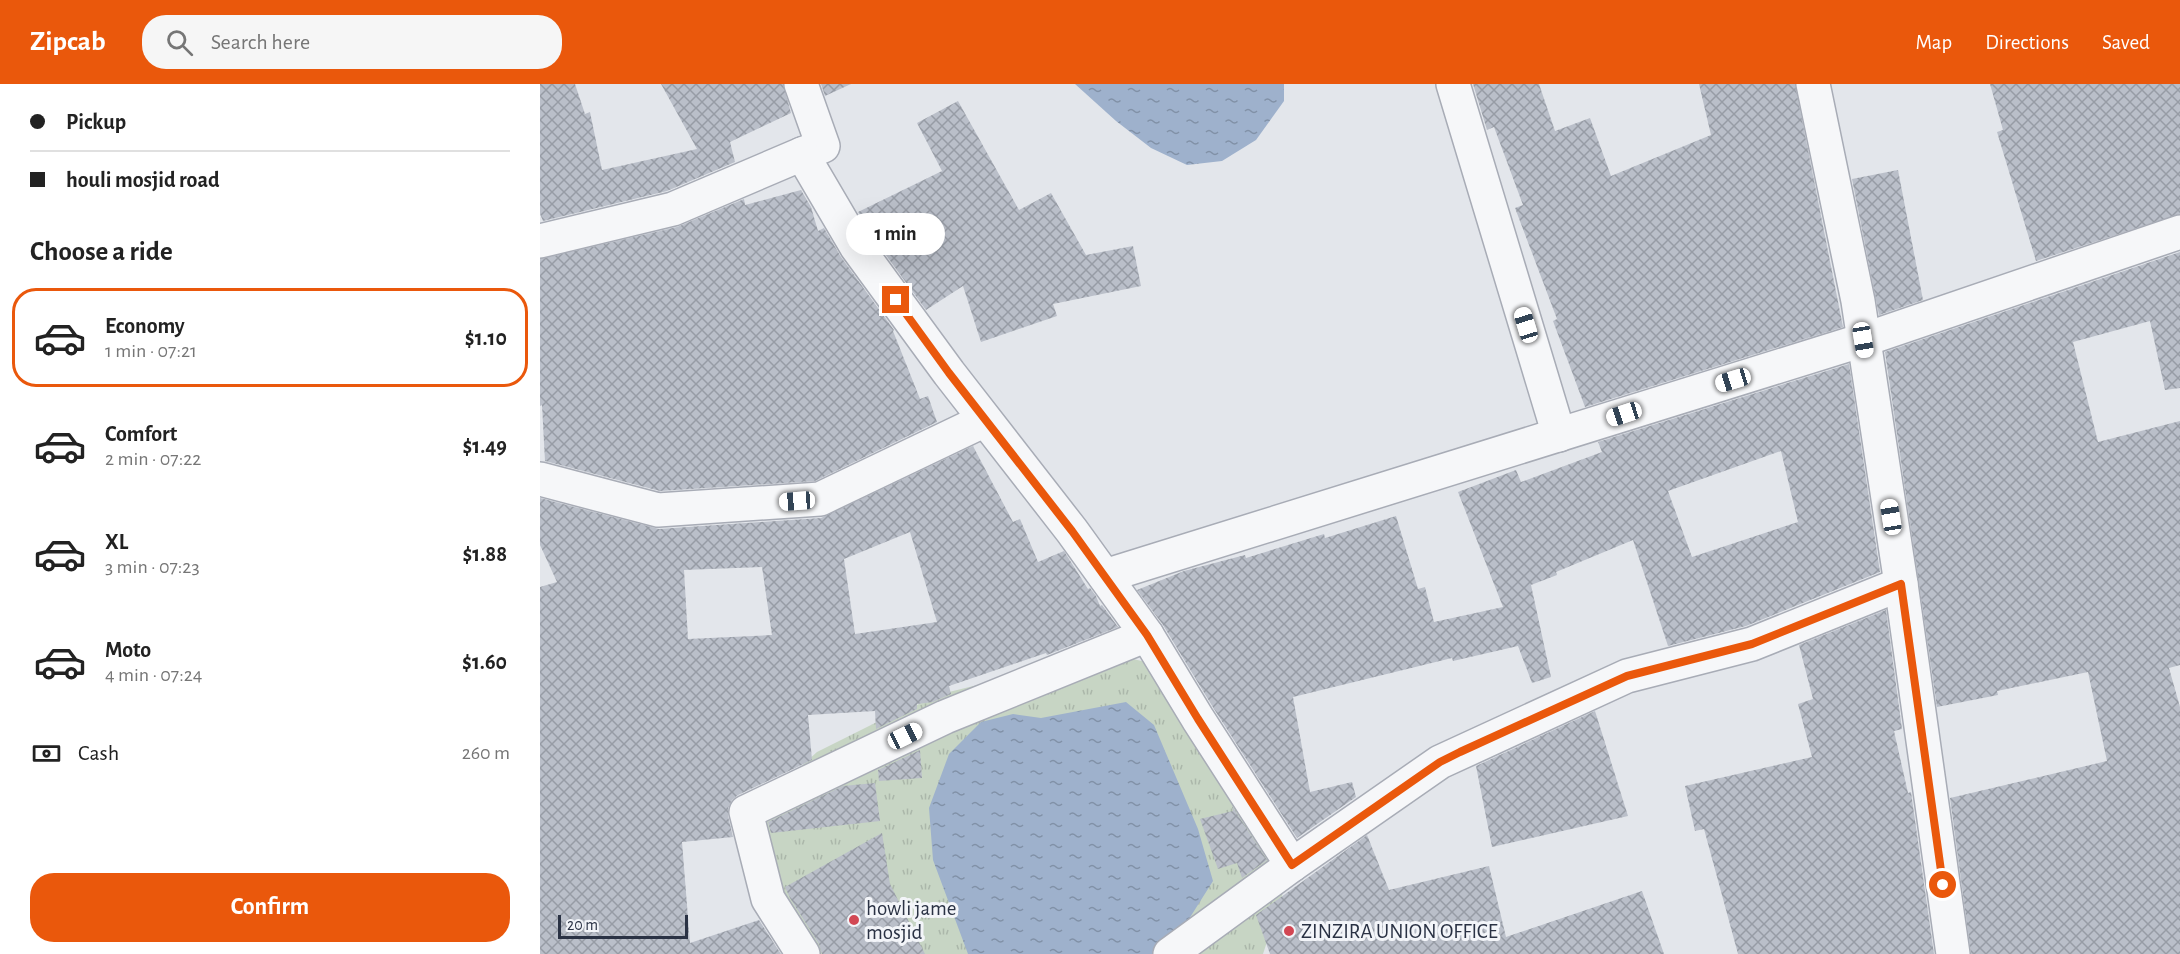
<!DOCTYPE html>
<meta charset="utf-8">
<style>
body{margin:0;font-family:"Alegreya Sans",sans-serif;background:#f6f6f6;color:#222;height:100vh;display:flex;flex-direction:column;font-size:22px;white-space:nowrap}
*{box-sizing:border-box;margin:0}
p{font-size:20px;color:#767676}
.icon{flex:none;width:33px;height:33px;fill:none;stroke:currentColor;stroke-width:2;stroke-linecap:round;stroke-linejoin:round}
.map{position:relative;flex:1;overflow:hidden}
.panel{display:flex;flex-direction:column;background:#fff;width:540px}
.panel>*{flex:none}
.hud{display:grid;align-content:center;height:132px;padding:0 30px;background:#fff}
.scale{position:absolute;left:18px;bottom:15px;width:130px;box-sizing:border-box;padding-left:6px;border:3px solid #2a3244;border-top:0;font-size:16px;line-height:21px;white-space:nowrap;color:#2a3244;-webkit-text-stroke:4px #f3f5f9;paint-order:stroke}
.end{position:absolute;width:27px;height:27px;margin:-14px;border:8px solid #ea580c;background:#fff;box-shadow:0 0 0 3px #fff}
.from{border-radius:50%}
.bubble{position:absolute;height:42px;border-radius:21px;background:#fff;box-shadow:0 6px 24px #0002;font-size:20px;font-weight:600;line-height:42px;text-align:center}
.car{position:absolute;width:18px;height:36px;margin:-18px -9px;border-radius:8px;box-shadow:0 0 4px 2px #0007;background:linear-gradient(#fff 24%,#345 0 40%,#fff 0 76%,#345 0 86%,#fff 0)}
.hud b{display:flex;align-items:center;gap:21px;height:57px;font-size:22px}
.hud b+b{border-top:2px solid #e0e0e0}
.hud i{width:15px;height:15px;background:#222}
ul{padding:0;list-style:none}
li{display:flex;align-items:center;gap:18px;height:99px;margin:0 12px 9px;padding:0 18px;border:3px solid transparent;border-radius:24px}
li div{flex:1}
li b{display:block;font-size:22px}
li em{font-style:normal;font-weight:600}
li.on{border-color:#ea580c}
li>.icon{width:54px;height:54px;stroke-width:1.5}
h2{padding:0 30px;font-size:27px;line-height:72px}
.pay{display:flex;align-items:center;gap:15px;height:66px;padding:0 30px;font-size:22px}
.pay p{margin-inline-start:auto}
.cta{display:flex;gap:12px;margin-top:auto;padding:12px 30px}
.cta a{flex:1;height:69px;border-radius:24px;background:#ea580c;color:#fff;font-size:24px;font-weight:600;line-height:69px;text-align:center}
header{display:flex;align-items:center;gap:36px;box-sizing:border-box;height:84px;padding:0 30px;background:#ea580c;color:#fff}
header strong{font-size:28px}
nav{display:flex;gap:33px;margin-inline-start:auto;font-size:21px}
.search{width:420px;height:54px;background:#f6f6f6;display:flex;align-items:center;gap:15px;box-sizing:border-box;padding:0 21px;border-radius:24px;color:#767676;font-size:22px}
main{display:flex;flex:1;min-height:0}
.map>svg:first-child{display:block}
.park{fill:url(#park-tufts)}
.water{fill:url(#water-ripples)}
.building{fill:url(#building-cross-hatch);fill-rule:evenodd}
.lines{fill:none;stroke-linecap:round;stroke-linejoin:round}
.minor-casing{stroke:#a8acb6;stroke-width:36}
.minor{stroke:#f6f7f9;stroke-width:33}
.route{stroke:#ea580c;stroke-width:8}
.poi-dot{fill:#d24753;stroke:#f3f5f9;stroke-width:2}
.labels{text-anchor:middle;stroke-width:6;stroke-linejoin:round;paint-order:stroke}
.poi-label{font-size:21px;fill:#2a3244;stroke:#f3f5f9;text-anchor:start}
</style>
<header>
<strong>Zipcab</strong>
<div class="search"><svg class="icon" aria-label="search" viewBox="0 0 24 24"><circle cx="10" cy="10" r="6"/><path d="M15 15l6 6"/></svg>Search here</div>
<nav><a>Map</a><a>Directions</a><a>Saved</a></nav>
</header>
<main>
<section class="panel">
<div class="hud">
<b><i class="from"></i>Pickup</b>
<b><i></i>houli mosjid road</b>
</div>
<h2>Choose a ride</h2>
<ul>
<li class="on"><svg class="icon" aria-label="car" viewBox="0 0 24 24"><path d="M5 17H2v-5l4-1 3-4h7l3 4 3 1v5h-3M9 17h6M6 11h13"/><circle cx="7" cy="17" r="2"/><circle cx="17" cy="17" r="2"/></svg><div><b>Economy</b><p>1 min · 07:21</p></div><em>$1.10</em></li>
<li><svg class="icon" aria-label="car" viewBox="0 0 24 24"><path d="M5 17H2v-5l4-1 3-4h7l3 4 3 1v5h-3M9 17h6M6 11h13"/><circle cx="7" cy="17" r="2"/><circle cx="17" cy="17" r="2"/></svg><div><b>Comfort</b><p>2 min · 07:22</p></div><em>$1.49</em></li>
<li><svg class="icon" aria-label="car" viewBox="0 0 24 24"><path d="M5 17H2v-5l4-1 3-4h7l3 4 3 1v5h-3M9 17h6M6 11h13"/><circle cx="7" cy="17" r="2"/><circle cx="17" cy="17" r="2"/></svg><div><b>XL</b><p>3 min · 07:23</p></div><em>$1.88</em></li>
<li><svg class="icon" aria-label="car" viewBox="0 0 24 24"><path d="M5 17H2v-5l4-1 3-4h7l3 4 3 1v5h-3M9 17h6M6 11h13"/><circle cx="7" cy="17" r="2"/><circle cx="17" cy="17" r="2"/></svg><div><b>Moto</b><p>4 min · 07:24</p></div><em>$1.60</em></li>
</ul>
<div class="pay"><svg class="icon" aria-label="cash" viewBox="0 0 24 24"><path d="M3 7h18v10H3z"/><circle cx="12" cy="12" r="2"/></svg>Cash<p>260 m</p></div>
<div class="cta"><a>Confirm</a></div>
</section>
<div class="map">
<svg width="1640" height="870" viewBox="0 0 1640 870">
<defs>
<pattern id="park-tufts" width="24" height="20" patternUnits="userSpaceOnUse" patternTransform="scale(1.5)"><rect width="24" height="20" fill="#c7d5c4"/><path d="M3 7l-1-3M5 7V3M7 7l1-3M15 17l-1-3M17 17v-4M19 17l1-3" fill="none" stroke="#abb7aa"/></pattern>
<pattern id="water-ripples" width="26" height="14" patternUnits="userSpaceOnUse" patternTransform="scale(1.5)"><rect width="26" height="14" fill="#9eb1cc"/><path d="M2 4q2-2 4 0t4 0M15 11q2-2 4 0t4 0" fill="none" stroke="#8191a7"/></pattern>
<pattern id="building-cross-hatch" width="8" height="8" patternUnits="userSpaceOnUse" patternTransform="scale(1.5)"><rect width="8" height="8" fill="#babfc9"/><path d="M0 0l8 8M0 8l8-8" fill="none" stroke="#979ca5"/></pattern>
</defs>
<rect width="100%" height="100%" fill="#e3e6eb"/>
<polygon class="park" points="568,569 610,579 752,781 723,870 257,870 223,773 226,714 277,668 347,633 409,608"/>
<g class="water">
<polygon points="535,0 744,0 744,17 716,56 682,77 647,81 611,64 576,37"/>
<polygon points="586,618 614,641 658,745 673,797 649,835 622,870 428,870 393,776 389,724 409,670 441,638 473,630 501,634"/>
</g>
<g class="building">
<polygon points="0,0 35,0 45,30 50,28 62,86 157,65 121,0 243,0 251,29 190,58 195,78 127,107 3,137 0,130"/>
<polygon points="281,0 311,0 285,12"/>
<polygon points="933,0 999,0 1015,47 1050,34 1071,92 1171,51 1159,0 1255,0 1303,243 1045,323 1013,237 1017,235 975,124 983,121 954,43 947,46"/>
<polygon points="1450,0 1640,0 1640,130 1496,177 1457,48 1463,46"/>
<polygon points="418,17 479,126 511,109 546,171 593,162 601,202 513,220 517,232 441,258 423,202 386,226 332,152 318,128 402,87 377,39"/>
<polygon points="1358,86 1383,216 1339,231 1312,95"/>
<polygon points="261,106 271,123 278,147 284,144 301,173 354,246 353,247 380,315 388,312 397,338 275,397 120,407 5,377 2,321 0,322 0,175 137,143 204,115 205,121"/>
<polygon points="1640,168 1640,304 1625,306 1610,237 1533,258 1558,358 1640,337 1640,581 1629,584 1640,623 1640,870 1431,870 1410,714 1567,677 1548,588 1457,607 1458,611 1397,623 1345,268"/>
<path d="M 1309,280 L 1340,488 L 1206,542 L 1128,562 L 1093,456 L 1016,488 L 1017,491 L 991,501 L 1011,593 L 992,599 L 978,562 L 913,577 L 912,574 L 753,613 L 770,708 L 812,698 L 816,713 L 757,754 L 674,625 L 623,541 L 597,506 L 644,487 L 705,471 L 706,474 L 784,450 L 785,454 L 856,432 L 878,505 L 885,503 L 894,538 L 963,523 L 918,408 L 976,386 L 981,398 L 1062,368 L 1058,358 ZM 1241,367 L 1258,438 L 1152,473 L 1128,407 Z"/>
<path d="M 433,362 L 473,438 L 480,435 L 498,478 L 524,467 L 548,505 L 550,504 L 556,512 L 560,522 L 562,521 L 578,543 L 507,571 L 506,569 L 409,602 L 411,610 L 393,618 L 377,620 L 377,625 L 336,645 L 335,627 L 268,631 L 272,676 L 198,711 L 192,716 L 188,724 L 188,732 L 193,753 L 142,758 L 150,859 L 219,836 L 241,870 L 0,870 L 0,503 L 17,498 L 0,461 L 0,414 L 119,445 L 281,434 ZM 370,448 L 397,538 L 315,550 L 304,475 ZM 222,483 L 232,551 L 148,555 L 144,486 Z"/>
<polygon points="1346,526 1362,645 1354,647 1368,709 1371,708 1394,870 1198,870 1164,745 1155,747 1145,702 1272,673 1258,620 1273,615 1259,561"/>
<polygon points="1055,627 1088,732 952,763 936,682"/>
<polygon points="380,666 382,694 339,697 338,686"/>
<polygon points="335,699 340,737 231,749 228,738 303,702"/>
<polygon points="692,722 727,776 702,794 697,779 678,785 660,735 693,727"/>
<polygon points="342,749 350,800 385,870 282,870 279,860 250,814 245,803"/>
<polygon points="827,751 849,806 949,782 966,853 1102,807 1124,870 730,870 716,831"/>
</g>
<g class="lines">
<g class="minor-casing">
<g id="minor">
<polyline points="261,0 283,62 262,70"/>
<polyline points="913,0 1019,351"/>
<polyline points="1273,0 1318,217 1361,500 1413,870"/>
<polyline points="0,157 133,125 262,70 316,162 409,289 532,447 607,551 658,635 752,781 630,870"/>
<polyline points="0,395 118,426 280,415 445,336"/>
<polyline points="565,492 1323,256 1640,148"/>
<polyline points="752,781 900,678 1087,592 1212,560 1361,500"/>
<polyline points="263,870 228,815 206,728 405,633 607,551"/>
</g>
</g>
<use href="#minor" class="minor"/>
</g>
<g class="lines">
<polyline class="route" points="356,216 409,289 532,447 607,551 658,635 752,781 900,678 920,668 1087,592 1212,560 1361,500 1403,801"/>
</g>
<g class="poi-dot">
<circle cx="314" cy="836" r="6"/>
<circle cx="749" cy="847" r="6"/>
</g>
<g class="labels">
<g class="poi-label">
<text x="326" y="831">howli jame<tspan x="326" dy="24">mosjid</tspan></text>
<text x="761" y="854">ZINZIRA UNION OFFICE</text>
</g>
</g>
</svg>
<div class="scale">20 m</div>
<i class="end from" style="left:1403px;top:801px"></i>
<i class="end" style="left:356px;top:216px"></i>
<div class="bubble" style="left:306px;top:129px;width:99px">1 min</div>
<i class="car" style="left:986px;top:241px;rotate:343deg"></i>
<i class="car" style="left:1323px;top:256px;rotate:171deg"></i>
<i class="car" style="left:1193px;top:296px;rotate:253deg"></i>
<i class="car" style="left:1084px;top:330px;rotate:252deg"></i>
<i class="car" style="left:257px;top:417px;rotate:266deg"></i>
<i class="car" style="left:1351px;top:433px;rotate:351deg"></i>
<i class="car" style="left:365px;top:652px;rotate:64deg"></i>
</div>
</main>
